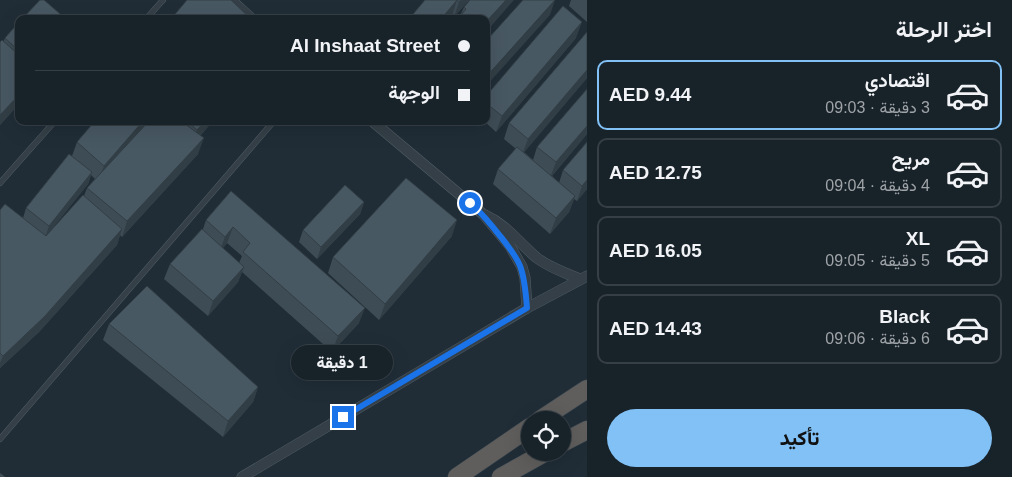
<!DOCTYPE html>
<html lang="ar">
<meta charset="utf-8">
<style>
body{margin:0;font-family:Arial,Vazirmatn,sans-serif;background:#212a31;color:#f1f3f6;direction:rtl;height:100vh;display:flex;flex-direction:column;font-size:19px;white-space:nowrap}
*{box-sizing:border-box;margin:0}
p{font-size:16px;color:#9fa4a8}
.icon{flex:none;width:28px;height:28px;fill:none;stroke:currentColor;stroke-width:2;stroke-linecap:round;stroke-linejoin:round}
.map{position:relative;flex:1;overflow:hidden;direction:ltr}
.side{display:flex;flex-direction:column;background:#182229;width:425px}
.side>*{flex:none}
.banner{position:absolute;left:15px;top:15px;width:475px;height:110px;border-radius:10px;box-shadow:0 5px 20px #0002,0 0 0 1px #363f46;direction:rtl;display:grid;align-content:center;height:110px;padding:0 20px;background:#182229}
.controls{position:absolute;left:521px;top:411px;display:grid;gap:10px}
.controls a{display:grid;place-items:center;width:50px;height:50px;border-radius:50%;background:#182229;box-shadow:0 5px 20px #0002,0 0 0 1px #363f46;font-size:25px}
.end{position:absolute;width:22px;height:22px;margin:-11px;border:6px solid #1a73e8;background:#fff;box-shadow:0 0 0 2px #fff}
.from{border-radius:50%}
.bubble{position:absolute;height:35px;border-radius:18px;background:#182229;box-shadow:0 5px 20px #0002,0 0 0 1px #363f46;font-size:16px;font-weight:800;line-height:35px;text-align:center;direction:rtl}
.banner b{display:flex;align-items:center;gap:18px;height:48px;font-size:19px}
.banner b+b{border-top:1px solid #363f46}
.banner i{width:12px;height:12px;background:#f1f3f6}
ul{padding:0;list-style:none}
li{display:flex;align-items:center;gap:15px;height:70px;margin:0 10px 8px;padding:0 10px;border:2px solid #363f46;border-radius:10px}
li div{flex:1}
li b{display:block;font-size:19px}
li em{font-style:normal;font-weight:800}
li.selected{border-color:#81c1f6}
li>.icon{width:45px;height:45px;stroke-width:1.5}
h2{padding:0 20px;font-size:22px;line-height:60px}
.primary-button{display:flex;gap:10px;margin-top:auto;padding:10px 20px}
.primary-button a{flex:1;height:58px;border-radius:30px;background:#81c1f6;color:#111;font-size:20px;font-weight:800;line-height:58px;text-align:center}
main{display:flex;flex:1;min-height:0}
.map>svg:first-child{display:block}
.lines{fill:none;stroke-linecap:round;stroke-linejoin:round}
.service-casing{stroke:#515d65;stroke-width:6}
.minor-casing{stroke:#515d65;stroke-width:11}
.trunk-casing{stroke:#3e4a52;stroke-width:19}
.service{stroke:#343f47;stroke-width:5}
.minor{stroke:#343f47;stroke-width:10}
.trunk{stroke:#5f5e5c;stroke-width:18}
.wall{fill:#3e4c55;fill-rule:evenodd}
.shaded-wall{fill:#323e45}
.building{fill:#485863;stroke:#323e45}
.route{stroke:#1a73e8;stroke-width:6}
</style>
<main>
<section class="side">
<h2>اختر الرحلة</h2>
<ul>
<li class="selected"><svg class="icon" aria-label="car" viewBox="0 0 24 24"><path d="M5 17H2v-5l4-1 3-4h7l3 4 3 1v5h-3M9 17h6M6 11h13"/><circle cx="7" cy="17" r="2"/><circle cx="17" cy="17" r="2"/></svg><div><b>اقتصادي</b><p>3 دقيقة · 09:03</p></div><em>AED 9.44</em></li>
<li><svg class="icon" aria-label="car" viewBox="0 0 24 24"><path d="M5 17H2v-5l4-1 3-4h7l3 4 3 1v5h-3M9 17h6M6 11h13"/><circle cx="7" cy="17" r="2"/><circle cx="17" cy="17" r="2"/></svg><div><b>مريح</b><p>4 دقيقة · 09:04</p></div><em>AED 12.75</em></li>
<li><svg class="icon" aria-label="car" viewBox="0 0 24 24"><path d="M5 17H2v-5l4-1 3-4h7l3 4 3 1v5h-3M9 17h6M6 11h13"/><circle cx="7" cy="17" r="2"/><circle cx="17" cy="17" r="2"/></svg><div><b>XL</b><p>5 دقيقة · 09:05</p></div><em>AED 16.05</em></li>
<li><svg class="icon" aria-label="car" viewBox="0 0 24 24"><path d="M5 17H2v-5l4-1 3-4h7l3 4 3 1v5h-3M9 17h6M6 11h13"/><circle cx="7" cy="17" r="2"/><circle cx="17" cy="17" r="2"/></svg><div><b>Black</b><p>6 دقيقة · 09:06</p></div><em>AED 14.43</em></li>
</ul>
<div class="primary-button"><a>تأكيد</a></div>
</section>
<div class="map">
<svg width="587" height="477" viewBox="0 0 587 477">
<rect width="100%" height="100%" fill="#202d37"/>
<g class="lines">
<g class="service-casing">
<g id="service">
<polyline points="146,19 163,0"/>
<polyline points="0,183 55,121"/>
<polyline points="0,439 274,121"/>
</g>
</g>
<g class="minor-casing">
<g id="minor">
<polyline points="231,0 252,19"/>
<polyline points="372,121 484,215 510,246 522,267 525,278 527,308"/>
<path d="M 485,215 C 507,225 519,243 537,258 C 550,268 566,273 580,279"/>
<polyline points="242,477 527,308 587,276"/>
</g>
</g>
<g class="trunk-casing">
<g id="trunk">
<polyline points="540,420 587,389"/>
<polyline points="562,443 587,430"/>
<polyline points="457,477 530,427"/>
<polyline points="501,477 546,452"/>
</g>
</g>
<use href="#service" class="service"/>
<use href="#minor" class="minor"/>
<use href="#trunk" class="trunk"/>
</g>
<g class="wall">
<polygon points="425,0 469,0 454,17 452,16 449,19 409,19"/>
<polygon points="514,0 460,16 464,7"/>
<polygon points="571,0 587,0 587,22 569,6"/>
<polygon points="19,22 19,104 0,125 0,42 3,42 5,38"/>
<polygon points="587,32 587,78 524,152 533,160 537,147 587,89 587,134 552,176 559,183 563,170 587,142 587,189 577,201 574,199 569,212 550,234 493,184 498,169 516,149 504,139 509,123"/>
<polygon points="576,38 496,132 484,121 486,121 486,96"/>
<path d="M 95,121 L 213,121 L 200,136 L 198,154 L 122,237 L 120,235 L 117,245 L 39,332 L 0,368 L 0,210 L 23,218 L 26,208 L 72,156 L 77,142 ZM 91,175 L 95,179 L 87,188 L 84,196 L 46,236 L 88,184 Z"/>
<path d="M 231,191 L 359,323 L 332,352 L 242,272 L 238,282 L 208,316 L 164,279 L 170,264 L 203,229 L 206,220 ZM 227,243 L 242,256 L 239,263 L 223,248 Z"/>
<polygon points="364,202 360,214 317,259 299,242 303,230"/>
<polygon points="452,236 379,320 328,273 333,257"/>
<polygon points="109,324 258,387 253,402 223,437 103,340"/>
</g>
<g class="shaded-wall">
<polygon points="457,0 452,16 449,19 441,19"/>
<polygon points="461,0 469,0 454,17 459,2"/>
<polygon points="506,0 514,0 486,32 486,22"/>
<polygon points="555,0 550,15 486,86 486,77"/>
<polygon points="582,22 576,38 496,132 502,116"/>
<polygon points="587,70 587,78 522,155 528,139"/>
<polygon points="19,95 19,104 0,125 0,115"/>
<polygon points="143,121 151,121 98,182 104,166"/>
<polygon points="205,121 213,121 191,145 197,130"/>
<polygon points="587,126 587,134 550,178 556,162"/>
<polygon points="204,138 198,154 122,237 127,221"/>
<polygon points="92,172 88,184 45,238 49,226"/>
<polygon points="587,180 587,189 577,201 582,186"/>
<polygon points="575,196 569,212 550,234 556,218"/>
<polygon points="364,202 360,214 317,259 321,247"/>
<polygon points="457,220 452,236 379,320 385,304"/>
<polygon points="233,227 227,243 219,253 225,237"/>
<polygon points="122,229 117,245 39,332 0,368 0,363 3,356"/>
<polygon points="244,267 238,282 208,316 213,301"/>
<polygon points="365,308 359,323 332,352 338,336"/>
<polygon points="258,387 253,402 223,437 228,421"/>
</g>
<g class="building">
<polygon points="40,0 44,0 66,19 22,19"/>
<polygon points="187,0 231,0 251,19 171,19"/>
<polygon points="425,0 461,0 459,2 457,0 441,19 409,19"/>
<polygon points="470,0 506,0 486,22 486,19 458,19 466,9 464,7"/>
<polygon points="523,0 555,0 486,77 486,41"/>
<polygon points="563,6 582,22 502,116 486,103 486,96"/>
<polygon points="19,22 19,51 5,38"/>
<polygon points="587,32 587,70 528,139 509,123"/>
<polygon points="2,40 19,55 19,95 0,115 0,42"/>
<polygon points="587,89 587,126 556,162 537,147"/>
<polygon points="95,121 143,121 104,166 77,142"/>
<polygon points="149,121 181,121 204,138 127,221 87,188"/>
<polygon points="187,121 205,121 197,130"/>
<polygon points="587,142 587,180 582,186 563,170"/>
<polygon points="517,147 575,196 556,218 498,169"/>
<polygon points="69,154 92,172 49,226 26,208"/>
<polygon points="406,178 457,220 385,304 333,257"/>
<polygon points="345,185 364,202 321,247 303,230"/>
<polygon points="231,191 365,308 338,336 243,252 250,243 233,227 225,237 206,220"/>
<polygon points="83,195 122,229 45,316 3,356 0,353 0,210 5,204 46,236"/>
<polygon points="202,229 244,267 213,301 170,264"/>
<polygon points="147,286 258,387 228,421 109,324"/>
<polygon points="0,473 5,477 0,477"/>
</g>
<g class="lines">
<path class="route" d="M 343,417 L 527,308 C 524,268 522,262 496,231 C 487,220 482,213 470,203"/>
</g>
</svg>
<div class="controls">
<a><svg class="icon" aria-label="locate" viewBox="0 0 24 24"><circle cx="12" cy="12" r="6"/><path d="M12 2v4M12 18v4M2 12h4M18 12h4"/></svg></a>
</div>
<i class="end from" style="left:470px;top:203px"></i>
<i class="end" style="left:343px;top:417px"></i>
<div class="bubble" style="left:291px;top:345px;width:102px">1 دقيقة</div>
<div class="banner">
<b><i class="from"></i>Al Inshaat Street</b>
<b><i></i>الوجهة</b>
</div>
</div>
</main>
